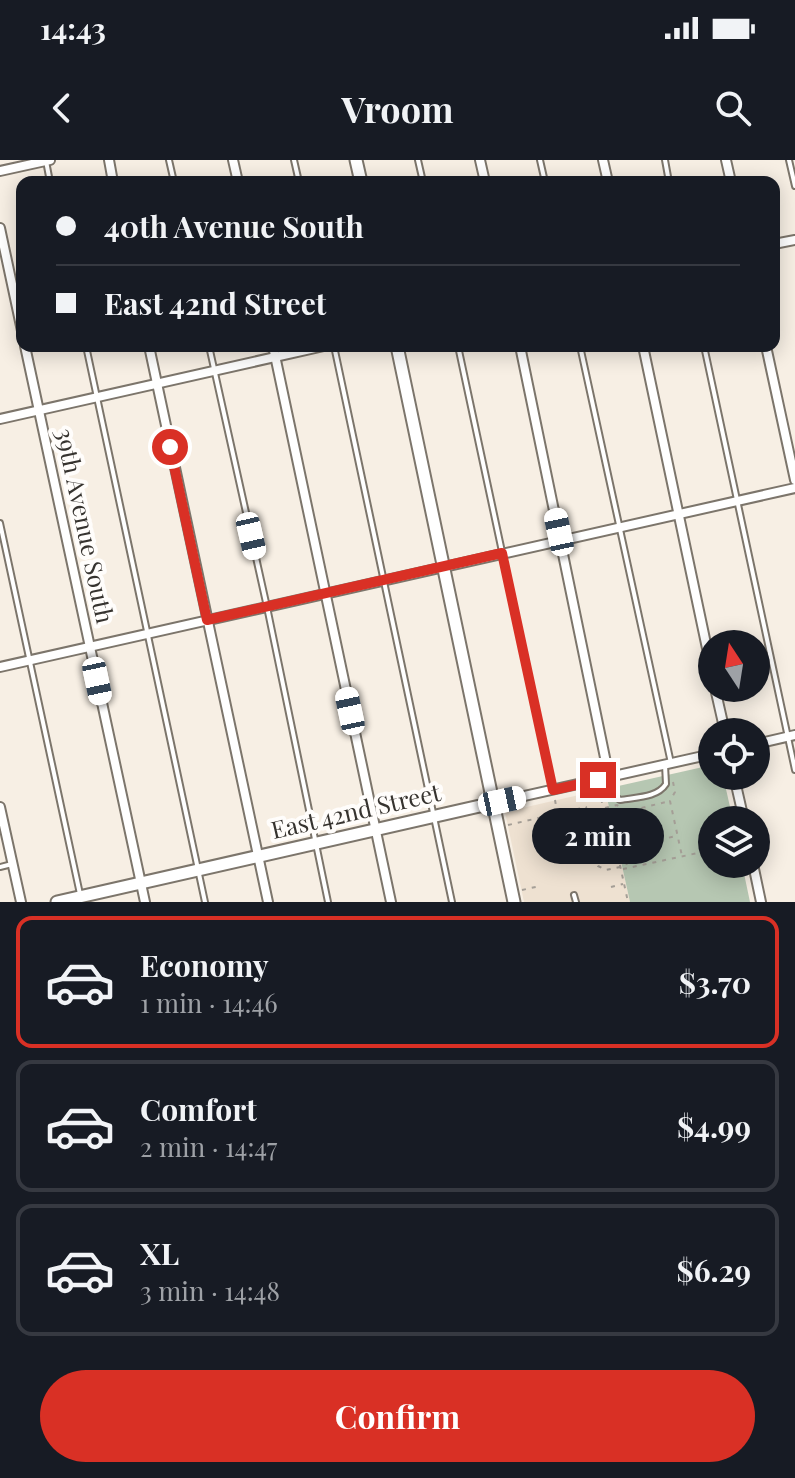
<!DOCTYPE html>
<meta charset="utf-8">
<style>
body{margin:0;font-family:"Playfair Display",serif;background:#242831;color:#f1f3f6;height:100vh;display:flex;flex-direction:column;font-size:30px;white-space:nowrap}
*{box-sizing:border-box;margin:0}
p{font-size:26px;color:#9ea1a6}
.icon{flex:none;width:44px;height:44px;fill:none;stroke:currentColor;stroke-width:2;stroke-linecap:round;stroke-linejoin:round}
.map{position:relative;height:742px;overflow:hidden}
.side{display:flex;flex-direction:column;background:#171b24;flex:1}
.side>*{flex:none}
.hud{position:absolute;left:16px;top:16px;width:764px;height:176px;border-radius:16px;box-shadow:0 4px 20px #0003;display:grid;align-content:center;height:176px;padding:0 40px;background:#171b24}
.needle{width:52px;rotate:348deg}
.tools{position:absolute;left:698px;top:470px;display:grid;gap:16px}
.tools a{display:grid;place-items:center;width:72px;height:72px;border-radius:50%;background:#171b24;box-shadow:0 4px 20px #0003;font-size:40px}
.end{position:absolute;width:36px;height:36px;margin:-18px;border:10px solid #d93025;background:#fff;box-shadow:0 0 0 4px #fff}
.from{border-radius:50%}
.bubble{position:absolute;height:56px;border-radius:28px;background:#171b24;box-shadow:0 4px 20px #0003;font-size:26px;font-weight:700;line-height:56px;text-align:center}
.car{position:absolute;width:24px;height:48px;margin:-24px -12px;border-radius:10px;box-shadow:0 0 6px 2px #0007;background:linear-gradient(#fff 24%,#345 0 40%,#fff 0 76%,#345 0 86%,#fff 0)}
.hud b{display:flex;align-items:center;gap:28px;height:76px;font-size:30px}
.hud b+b{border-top:2px solid #363941}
.hud i{width:20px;height:20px;background:#f1f3f6}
ul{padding:14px 0 0;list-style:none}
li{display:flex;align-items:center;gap:24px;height:132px;margin:0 16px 12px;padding:0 24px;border:4px solid #363941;border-radius:16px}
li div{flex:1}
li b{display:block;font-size:30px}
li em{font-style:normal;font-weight:700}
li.current{border-color:#d93025}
li>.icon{width:72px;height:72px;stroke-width:1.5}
.primary-button{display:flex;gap:16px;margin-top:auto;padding:16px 40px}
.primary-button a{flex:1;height:92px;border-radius:48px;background:#d93025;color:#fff;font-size:32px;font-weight:700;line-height:92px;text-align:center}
.status{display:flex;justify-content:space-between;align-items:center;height:56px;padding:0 40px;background:#171b24;direction:ltr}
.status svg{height:22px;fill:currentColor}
header{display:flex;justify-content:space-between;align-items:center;height:104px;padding:0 40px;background:#171b24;font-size:36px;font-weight:700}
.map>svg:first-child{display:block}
.built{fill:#eee1d1}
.green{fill:#b6c7b2}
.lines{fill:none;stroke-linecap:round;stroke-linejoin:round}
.service-casing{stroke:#7c756b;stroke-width:8}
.minor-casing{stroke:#7c756b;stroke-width:12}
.tertiary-casing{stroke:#7c756b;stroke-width:15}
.path{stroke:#a59f97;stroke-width:2;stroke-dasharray:4 6;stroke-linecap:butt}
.service{stroke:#fff;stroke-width:4}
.minor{stroke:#fff;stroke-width:8}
.tertiary{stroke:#fff;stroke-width:11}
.route{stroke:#d93025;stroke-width:10}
.labels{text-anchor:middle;stroke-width:8;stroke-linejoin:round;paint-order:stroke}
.street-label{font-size:24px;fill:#36332f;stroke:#fffdfb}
</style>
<div class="status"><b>14:43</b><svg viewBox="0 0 49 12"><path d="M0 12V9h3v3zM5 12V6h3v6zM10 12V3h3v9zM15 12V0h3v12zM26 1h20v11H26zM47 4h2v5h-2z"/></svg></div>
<header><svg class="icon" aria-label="back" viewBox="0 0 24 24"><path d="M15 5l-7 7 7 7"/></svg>Vroom<svg class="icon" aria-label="search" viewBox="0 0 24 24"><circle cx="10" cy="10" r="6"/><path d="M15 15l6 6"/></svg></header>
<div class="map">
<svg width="795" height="742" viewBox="0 0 795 742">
<rect width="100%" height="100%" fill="#f7efe4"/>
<polygon class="built" points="605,629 630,742 524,742 505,652"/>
<polygon class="green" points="712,605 712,616 723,616 733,660 712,660 712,704 742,704 750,742 630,742 605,629"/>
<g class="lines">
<g class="service-casing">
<g id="service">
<polyline points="169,0 174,22"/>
<polyline points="294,0 299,22"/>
<polyline points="418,0 423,22"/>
<polyline points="540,0 545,22"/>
<polyline points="665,0 669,22"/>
<polyline points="789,0 795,26"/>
<polyline points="46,1 50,22"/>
<polyline points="86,186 205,742"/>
<polyline points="209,186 267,447 328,742"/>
<polyline points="334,186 452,742"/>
<polyline points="458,186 553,630"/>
<polyline points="580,186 671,603"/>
<polyline points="704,186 795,610"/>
<polyline points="0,363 80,734"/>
<path d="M 609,617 L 613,635 L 620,640 C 636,637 657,638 666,624 L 665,605"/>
<polyline points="0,707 12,704"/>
<polyline points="574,735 576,742"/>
</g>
</g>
<g class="minor-casing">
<g id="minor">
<polyline points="109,0 113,22"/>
<polyline points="233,0 238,22"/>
<polyline points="480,0 485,22"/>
<polyline points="603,0 608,22"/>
<polyline points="726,0 731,22"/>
<polyline points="0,11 50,0"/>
<polyline points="0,68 22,171"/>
<polyline points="774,84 795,80"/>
<polyline points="25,186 145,742"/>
<polyline points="149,186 268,742"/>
<polyline points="273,186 391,742"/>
<polyline points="520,186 609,617"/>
<polyline points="643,186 712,512"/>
<polyline points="766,186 795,320"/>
<polyline points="0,259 324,186"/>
<polyline points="0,507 795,328"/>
<polyline points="715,528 725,572"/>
<polyline points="756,584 795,575"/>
<polyline points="734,616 744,660"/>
<polyline points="493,643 712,594"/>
<polyline points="0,647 21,742"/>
<polyline points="753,704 761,742"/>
</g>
</g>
<g class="tertiary-casing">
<g id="tertiary">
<polyline points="356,0 361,22"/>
<polyline points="397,186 514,742"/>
<polyline points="57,742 493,643"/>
</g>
</g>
<g class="path">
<polyline points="673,622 675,632 670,641 682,696"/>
<polyline points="599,629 608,669 613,673 628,742"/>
<polyline points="555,640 558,657"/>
<polyline points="605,648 617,645 625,652 670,641"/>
<polyline points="645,649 652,681 677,676"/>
<polyline points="508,665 586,647 598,706 606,710 620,707"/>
<polyline points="619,672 627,706"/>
<polyline points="614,673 647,666"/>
<polyline points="623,709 712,690"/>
<polyline points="611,727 623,724"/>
<polyline points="522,730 540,726"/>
</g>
<use href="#service" class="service"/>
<use href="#minor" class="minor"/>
<use href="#tertiary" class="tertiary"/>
</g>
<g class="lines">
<polyline class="route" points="170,287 207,460 502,393 553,630 598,620"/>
</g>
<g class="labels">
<g class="street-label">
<text transform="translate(84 366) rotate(78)" y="8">39th Avenue South</text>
<text transform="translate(356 652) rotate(-13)" y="8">East 42nd Street</text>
</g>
</g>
</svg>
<div class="tools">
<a><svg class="needle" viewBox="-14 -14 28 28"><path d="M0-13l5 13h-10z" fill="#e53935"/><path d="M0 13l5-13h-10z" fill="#9ea1a6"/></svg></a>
<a><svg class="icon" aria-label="locate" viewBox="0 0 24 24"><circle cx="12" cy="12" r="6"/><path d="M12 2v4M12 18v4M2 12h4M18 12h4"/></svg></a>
<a><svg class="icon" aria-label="layers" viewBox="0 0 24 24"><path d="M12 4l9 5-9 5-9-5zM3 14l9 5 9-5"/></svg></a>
</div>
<i class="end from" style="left:170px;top:287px"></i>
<i class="end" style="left:598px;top:620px"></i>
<div class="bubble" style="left:532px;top:648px;width:132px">2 min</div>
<i class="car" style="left:559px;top:372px;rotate:348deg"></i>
<i class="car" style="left:251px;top:376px;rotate:167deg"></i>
<i class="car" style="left:97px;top:521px;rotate:168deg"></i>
<i class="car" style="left:350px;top:551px;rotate:348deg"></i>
<i class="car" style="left:502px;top:641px;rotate:78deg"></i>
<div class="hud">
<b><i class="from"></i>40th Avenue South</b>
<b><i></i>East 42nd Street</b>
</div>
</div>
<section class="side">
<ul>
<li class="current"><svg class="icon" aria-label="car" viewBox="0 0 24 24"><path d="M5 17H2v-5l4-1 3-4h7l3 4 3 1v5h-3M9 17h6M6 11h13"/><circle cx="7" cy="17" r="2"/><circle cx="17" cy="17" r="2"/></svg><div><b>Economy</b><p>1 min · 14:46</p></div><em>$3.70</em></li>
<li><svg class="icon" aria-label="car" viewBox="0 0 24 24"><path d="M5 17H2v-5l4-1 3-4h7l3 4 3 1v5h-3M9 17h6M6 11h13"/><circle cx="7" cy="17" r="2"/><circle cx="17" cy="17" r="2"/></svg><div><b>Comfort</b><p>2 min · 14:47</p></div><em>$4.99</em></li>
<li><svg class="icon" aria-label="car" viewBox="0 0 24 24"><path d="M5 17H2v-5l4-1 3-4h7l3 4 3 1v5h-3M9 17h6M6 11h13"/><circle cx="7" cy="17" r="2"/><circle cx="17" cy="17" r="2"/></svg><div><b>XL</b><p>3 min · 14:48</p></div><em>$6.29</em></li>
</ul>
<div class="primary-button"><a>Confirm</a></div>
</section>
